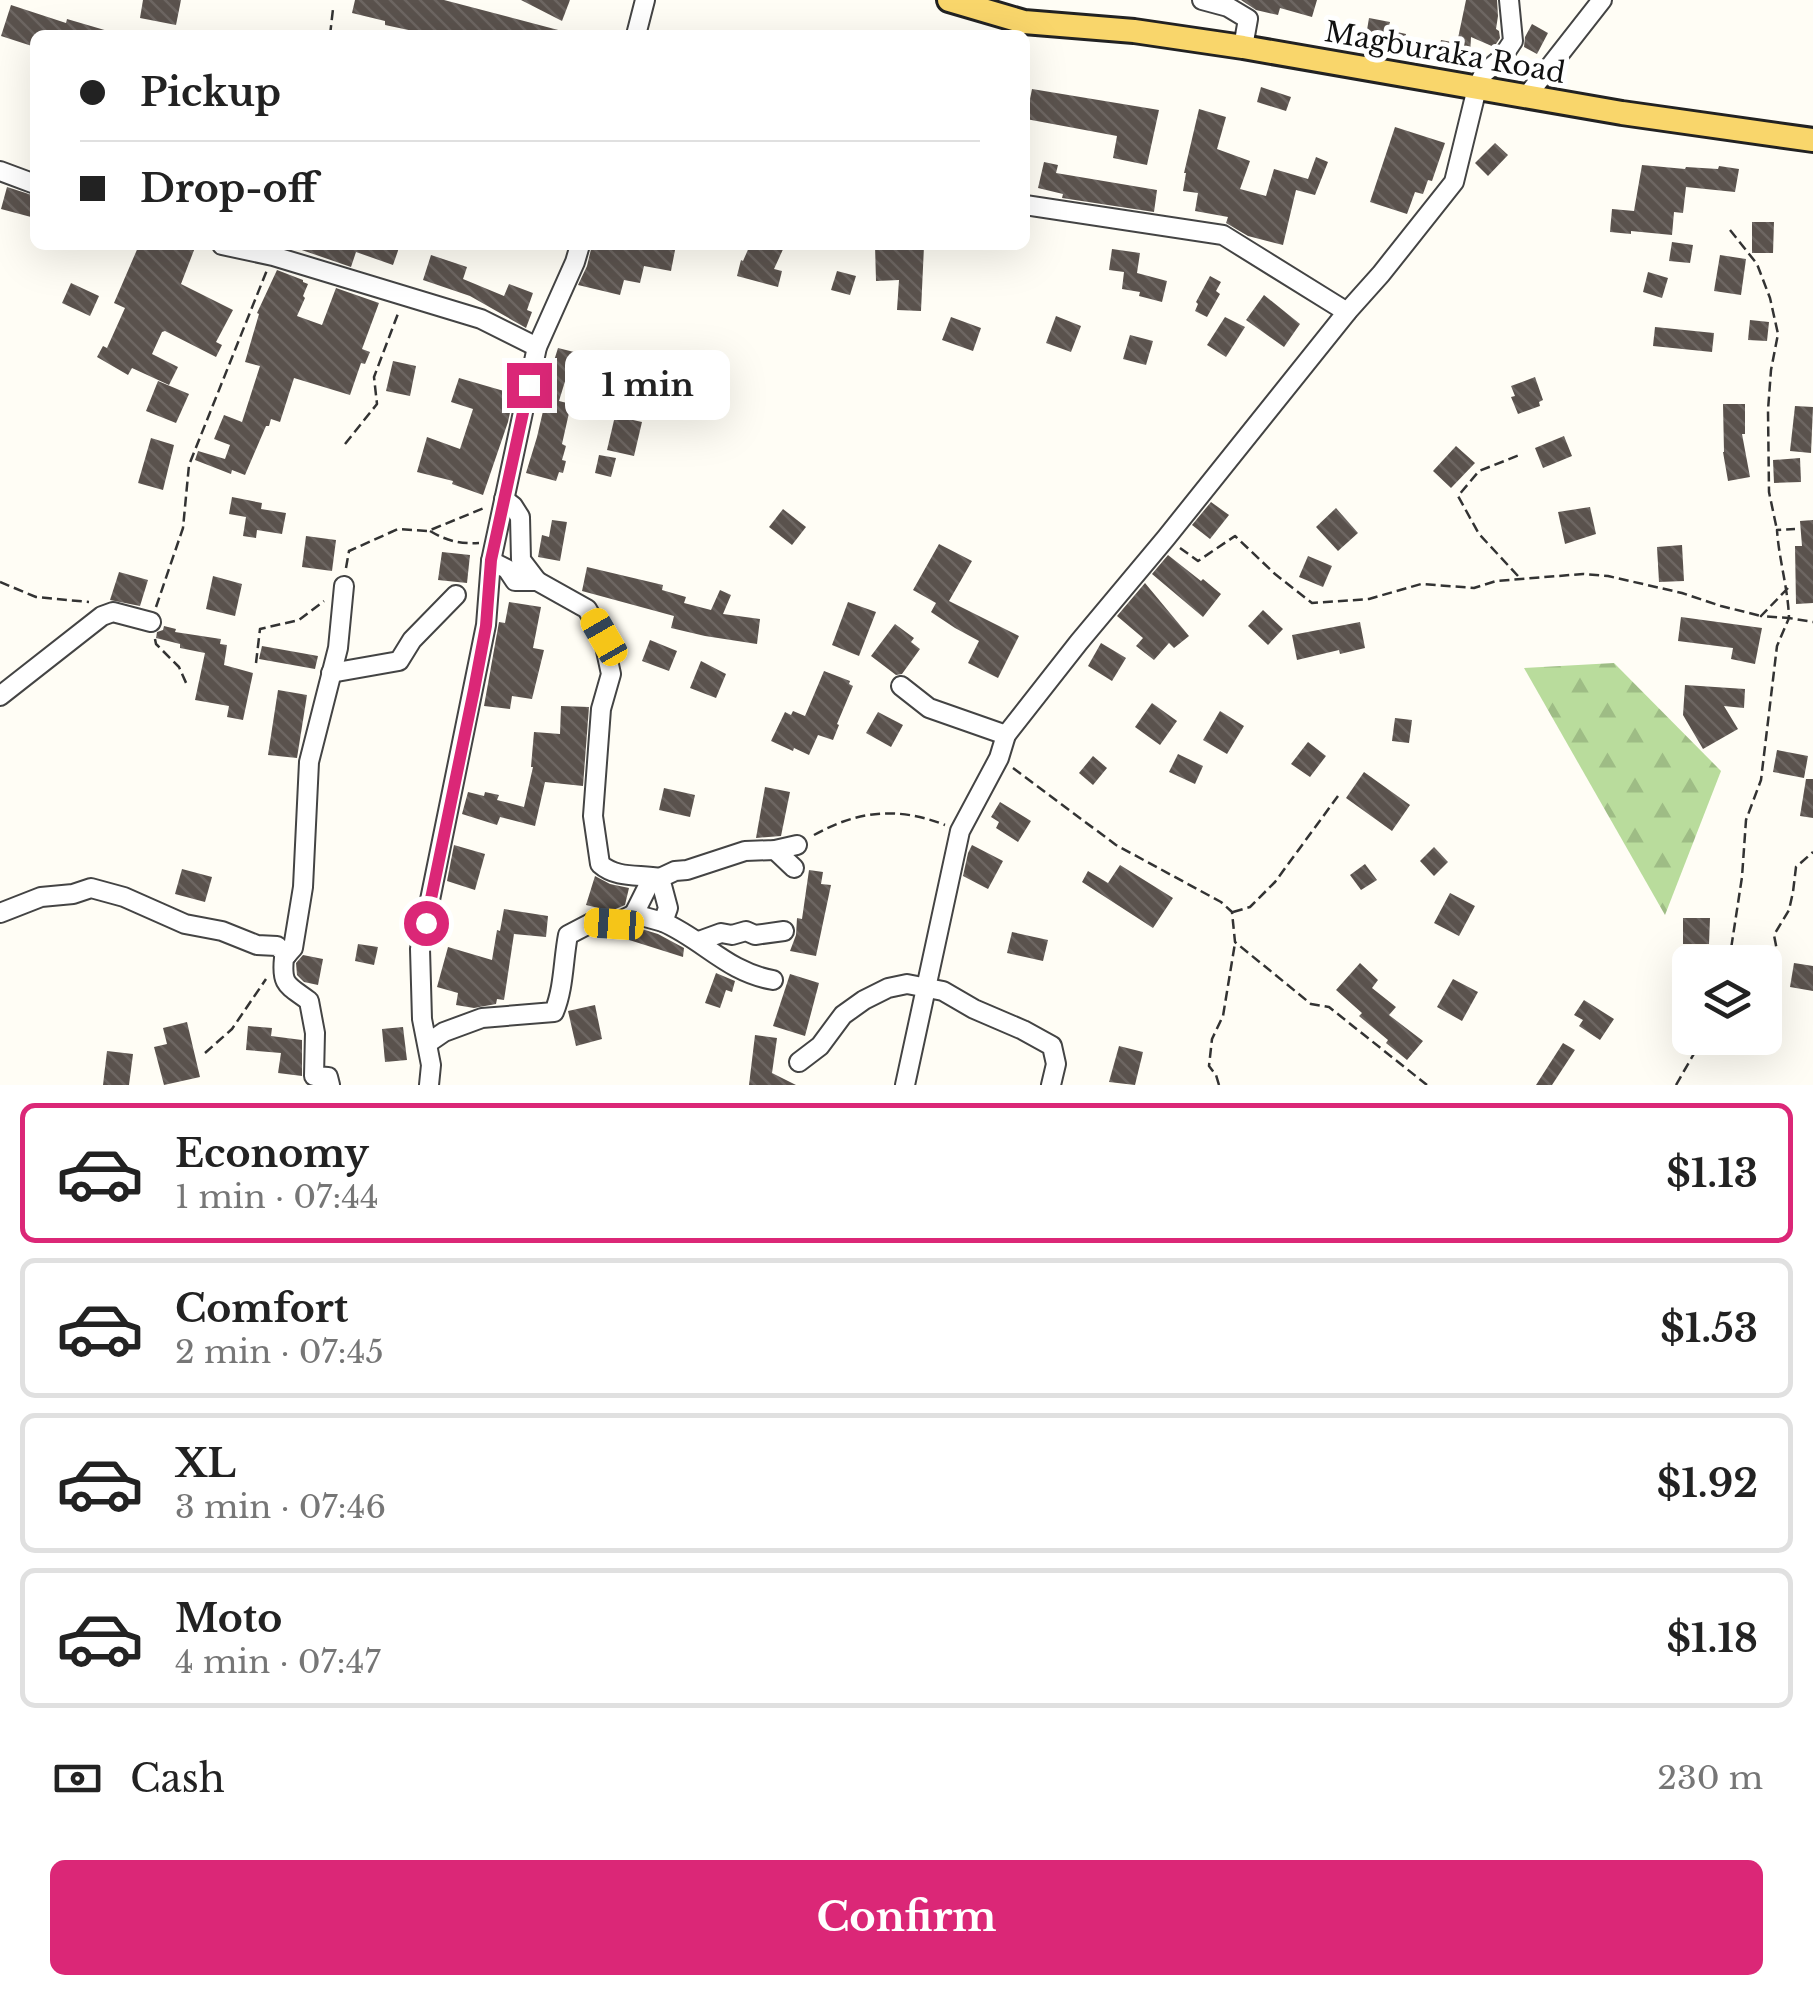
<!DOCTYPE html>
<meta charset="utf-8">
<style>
body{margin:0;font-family:"Libre Baskerville",serif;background:#f2f2f2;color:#222;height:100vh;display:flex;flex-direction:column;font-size:38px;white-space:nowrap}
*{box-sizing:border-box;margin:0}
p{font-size:32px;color:#767676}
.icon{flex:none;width:55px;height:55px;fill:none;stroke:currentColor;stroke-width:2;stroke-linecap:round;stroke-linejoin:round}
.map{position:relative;height:1085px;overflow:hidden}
.panel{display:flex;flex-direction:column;background:#fff;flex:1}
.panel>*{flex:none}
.top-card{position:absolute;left:30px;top:30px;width:1000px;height:220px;border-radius:15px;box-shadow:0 10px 40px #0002;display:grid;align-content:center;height:220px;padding:0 50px;background:#fff}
.controls{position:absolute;left:1672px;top:945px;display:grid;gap:20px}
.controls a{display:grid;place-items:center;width:110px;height:110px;border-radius:15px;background:#fff;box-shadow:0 10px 40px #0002;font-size:50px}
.end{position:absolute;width:45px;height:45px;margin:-22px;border:12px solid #db2777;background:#fff;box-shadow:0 0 0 5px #fff}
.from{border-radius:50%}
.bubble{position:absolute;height:70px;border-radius:15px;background:#fff;box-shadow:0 10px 40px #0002;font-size:32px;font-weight:700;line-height:70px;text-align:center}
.car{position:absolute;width:30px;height:60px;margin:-30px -15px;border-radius:12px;box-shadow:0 0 8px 2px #0007;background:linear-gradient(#f5c518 24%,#345 0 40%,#f5c518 0 76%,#345 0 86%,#f5c518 0)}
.top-card b{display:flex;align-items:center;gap:35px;height:95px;font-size:38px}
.top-card b+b{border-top:2px solid #e0e0e0}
.top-card i{width:25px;height:25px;background:#222}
ul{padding:18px 0 0;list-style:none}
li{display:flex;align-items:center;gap:30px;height:140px;margin:0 20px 15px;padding:0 30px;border:5px solid #e0e0e0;border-radius:15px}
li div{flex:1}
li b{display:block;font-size:38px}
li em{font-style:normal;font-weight:700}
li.active{border-color:#db2777}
li>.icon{width:90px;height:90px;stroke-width:1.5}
.pay{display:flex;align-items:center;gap:25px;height:110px;padding:0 50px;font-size:38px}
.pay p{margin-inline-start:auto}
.button{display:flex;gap:20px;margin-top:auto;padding:20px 50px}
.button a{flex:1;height:115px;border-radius:15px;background:#db2777;color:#fff;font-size:40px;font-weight:700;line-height:115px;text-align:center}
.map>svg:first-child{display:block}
.forest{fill:url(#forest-firs)}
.building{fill:url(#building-back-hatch)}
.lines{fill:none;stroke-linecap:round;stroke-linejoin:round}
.minor-casing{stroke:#444;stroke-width:22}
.major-casing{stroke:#222;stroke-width:28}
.path{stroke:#333;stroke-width:2.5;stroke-dasharray:10 5;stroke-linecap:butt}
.minor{stroke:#fff;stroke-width:18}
.major{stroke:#f9d66b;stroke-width:22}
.route{stroke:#db2777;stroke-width:12}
.labels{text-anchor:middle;stroke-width:10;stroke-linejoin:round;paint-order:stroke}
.street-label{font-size:28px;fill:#111;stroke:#fff}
</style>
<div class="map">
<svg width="1813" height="1085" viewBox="0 0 1813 1085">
<defs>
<pattern id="forest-firs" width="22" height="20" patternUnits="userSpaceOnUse" patternTransform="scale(2.5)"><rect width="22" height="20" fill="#b9dc9c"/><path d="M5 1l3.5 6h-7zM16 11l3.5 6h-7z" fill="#9ebc85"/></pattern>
<pattern id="building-back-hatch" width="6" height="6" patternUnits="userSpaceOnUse" patternTransform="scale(2.5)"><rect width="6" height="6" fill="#5a524d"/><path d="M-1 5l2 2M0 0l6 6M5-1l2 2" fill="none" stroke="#6d6662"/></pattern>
</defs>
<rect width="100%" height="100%" fill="#fffdf5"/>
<polygon class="forest" points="1614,663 1721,771 1665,915 1524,668"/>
<g class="building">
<polygon points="143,0 181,0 176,25 140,18"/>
<polygon points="355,0 444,0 562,31 562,35 432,35 385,25 385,21 352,13"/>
<polygon points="521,0 570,0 562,21"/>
<polygon points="1241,0 1317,0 1312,17 1280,8 1278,15 1256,10"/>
<polygon points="1466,0 1497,0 1498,16 1496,29 1499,31 1500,38 1494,47 1471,37 1470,56 1455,55 1453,67 1437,64 1441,40 1457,43"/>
<polygon points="11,5 66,23 67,19 108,31 108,35 35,35 35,47 1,36"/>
<polygon points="1369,18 1390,22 1388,30 1406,34 1402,55 1364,48"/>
<polygon points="1532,24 1548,33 1537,54 1524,47 1525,37"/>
<polygon points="1261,87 1291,97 1286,111 1257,102"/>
<polygon points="1032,89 1159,110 1147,165 1113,158 1117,136 1026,119"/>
<polygon points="1199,109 1226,117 1217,149 1250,161 1240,189 1266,196 1274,169 1308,179 1316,157 1328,162 1315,195 1296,190 1283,245 1248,236 1226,223 1228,217 1195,211 1198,193 1183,191 1186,173 1184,173"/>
<polygon points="1395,127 1445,143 1432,181 1428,180 1423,194 1415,192 1407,214 1370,202"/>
<polygon points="1495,143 1508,155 1488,176 1475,163"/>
<polygon points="1044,162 1058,165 1056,173 1157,190 1154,212 1062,198 1063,194 1038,188"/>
<polygon points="1642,165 1685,169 1686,167 1718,169 1719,166 1739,169 1735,192 1686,187 1683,213 1674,212 1672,235 1631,231 1631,234 1610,232 1612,209 1634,211"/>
<polygon points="7,187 35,196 31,217 1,209"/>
<polygon points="1752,222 1774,222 1773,253 1752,253"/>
<polygon points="1672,242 1693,245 1690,263 1669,261"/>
<polygon points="139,245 196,245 181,284 233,310 216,342 222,345 216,357 165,331 162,332 152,354 178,367 169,385 132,368 128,375 97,357 103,346 107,348 125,308 114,303"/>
<polygon points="293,245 400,245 393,265 356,252 351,267 293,247"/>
<polygon points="592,245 676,245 671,271 644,266 640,283 624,280 620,295 578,285 587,266"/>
<polygon points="750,245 785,245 774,269 782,271 778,287 737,276 741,260 743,261"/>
<polygon points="875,245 924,246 921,311 897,310 899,280 876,281"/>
<polygon points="1112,249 1140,253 1137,273 1167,281 1162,302 1139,296 1140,292 1122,289 1124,272 1109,270"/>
<polygon points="431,255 467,267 463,279 504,296 509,284 533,293 527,310 532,312 526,328 470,296 423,280"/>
<polygon points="1720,255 1746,259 1741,295 1714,291"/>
<polygon points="277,270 303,280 303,282 308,284 303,296 305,298 297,316 322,325 336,288 379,303 362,349 370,352 365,364 361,363 350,395 294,378 280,422 271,419 269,426 266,426 245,475 232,470 231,474 195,460 198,451 225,459 230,445 214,439 224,415 242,422 260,366 245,362 259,314 257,313"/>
<polygon points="837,271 856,276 850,295 831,290"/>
<polygon points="1648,272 1668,278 1662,298 1643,292"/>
<polygon points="1210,276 1221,282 1216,291 1220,294 1207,317 1195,311 1198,304 1196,302"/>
<polygon points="71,283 99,296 90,316 62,303"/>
<polygon points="1264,295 1300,324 1284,347 1246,320"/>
<polygon points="1056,316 1081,326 1071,352 1046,343"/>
<polygon points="951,317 981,328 973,351 942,340"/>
<polygon points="1225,317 1245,327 1226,357 1207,345"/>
<polygon points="1750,320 1769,322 1767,341 1748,340"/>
<polygon points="1655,327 1714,333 1712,352 1653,346"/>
<polygon points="1130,335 1153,341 1146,365 1123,359"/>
<polygon points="558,348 574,352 559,401 571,404 562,444 566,446 562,460 566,461 563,473 559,472 556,481 526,473 537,437 550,381 548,380"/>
<polygon points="692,353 698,394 675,397 669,357"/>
<polygon points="393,361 416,366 410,396 386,391"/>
<polygon points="1535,377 1543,400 1539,402 1540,406 1518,414 1511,397 1515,396 1511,386"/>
<polygon points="459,378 514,394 508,422 483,495 452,484 453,481 417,472 427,437 460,449 473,409 451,402"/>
<polygon points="158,381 189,394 176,423 146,411"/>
<polygon points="1723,404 1745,404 1745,434 1742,434 1750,477 1728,481 1723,452 1724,452"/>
<polygon points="1795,406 1813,407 1811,453 1790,451"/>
<polygon points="615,416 642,422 634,456 607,450"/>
<polygon points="1564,436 1572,456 1543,468 1535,448"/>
<polygon points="151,438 174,445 163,490 138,483"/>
<polygon points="1456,446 1475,463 1451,488 1433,471"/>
<polygon points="599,455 616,458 611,477 595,473"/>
<polygon points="1800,458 1801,482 1774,483 1773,460"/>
<polygon points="232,497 262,503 261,509 286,513 282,534 257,530 256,538 243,536 246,517 229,514"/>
<polygon points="1211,502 1229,515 1210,539 1192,525"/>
<polygon points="1590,507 1596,534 1565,544 1558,512"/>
<polygon points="1336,508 1358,533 1338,551 1316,527"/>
<polygon points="783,509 806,527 792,545 769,527"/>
<polygon points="552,520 567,522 560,561 538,557 542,535 549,537"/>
<polygon points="1813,520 1813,603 1796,604 1795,546 1802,546 1800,521"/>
<polygon points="306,536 336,540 332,571 302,567"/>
<polygon points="939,544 972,561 949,601 1019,636 998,678 968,663 979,641 955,628 931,612 936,603 913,590"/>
<polygon points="1682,545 1684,581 1659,582 1657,547"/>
<polygon points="442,552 470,555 467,583 438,580"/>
<polygon points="1168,555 1201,581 1203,579 1221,594 1203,617 1152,574"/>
<polygon points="1308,556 1332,566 1323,587 1299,577"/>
<polygon points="587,567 663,585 662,590 686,597 684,603 711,610 720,590 731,595 723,614 760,619 757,644 705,636 671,628 674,616 582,591"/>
<polygon points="119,572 148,580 140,606 110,600"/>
<polygon points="213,576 242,584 235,616 206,609"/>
<polygon points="1145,583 1189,636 1174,648 1169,643 1154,660 1136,646 1143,638 1117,616"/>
<polygon points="509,602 541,607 533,648 544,650 532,699 512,696 510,709 484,706 499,622 505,623"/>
<polygon points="848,602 876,612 859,656 832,645"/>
<polygon points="1263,610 1283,629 1268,645 1248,626"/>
<polygon points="1681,617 1762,628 1755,664 1731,659 1733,648 1678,641"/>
<polygon points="1360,622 1365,648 1340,654 1339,650 1297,660 1292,635"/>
<polygon points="895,624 914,638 911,642 920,649 902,674 896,675 871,656"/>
<polygon points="164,626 176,629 175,632 221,639 220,644 227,645 224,665 253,673 243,720 227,717 229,706 195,700 205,653 180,648 180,644 156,638 157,632 163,630"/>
<polygon points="650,640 677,651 669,671 642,661"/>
<polygon points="1101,643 1126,658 1112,681 1088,666"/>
<polygon points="262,646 318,656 315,669 259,659"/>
<polygon points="701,661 726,674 716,698 690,688"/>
<polygon points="824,671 850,681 849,684 853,686 837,724 839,725 833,740 818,735 809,755 794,748 793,751 771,741 785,712 791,715 793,711 805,716"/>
<polygon points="1685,685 1745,689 1744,708 1724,706 1738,729 1703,749 1683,715"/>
<polygon points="278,690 307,695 297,758 268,755"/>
<polygon points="1152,703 1177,721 1160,745 1135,727"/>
<polygon points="561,706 589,707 583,786 545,782 535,826 500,817 497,825 462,814 468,792 484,796 485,792 499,795 497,800 524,807 533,767 531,767 534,732 560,734"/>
<polygon points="1220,711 1244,726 1227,754 1203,740"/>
<polygon points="878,712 903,725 891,747 866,733"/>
<polygon points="1395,718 1412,720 1409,743 1392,741"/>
<polygon points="1308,742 1326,756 1310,777 1291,764"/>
<polygon points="1777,750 1808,756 1804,778 1773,772"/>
<polygon points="1178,754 1203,766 1195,784 1169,772"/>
<polygon points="1093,756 1107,768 1093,785 1079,773"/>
<polygon points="1364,772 1410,805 1392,831 1346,798"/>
<polygon points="1806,779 1813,779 1813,818 1800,816"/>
<polygon points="765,787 790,792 781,836 756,838"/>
<polygon points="664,788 695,795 690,817 659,810"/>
<polygon points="1000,802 1031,821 1018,842 996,828 999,822 991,817"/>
<polygon points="454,845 485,854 475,890 447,881"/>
<polygon points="972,845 1003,861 988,889 963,876 968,853"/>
<polygon points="1434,847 1448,862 1434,876 1420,861"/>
<polygon points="1365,864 1377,880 1361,890 1350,875"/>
<polygon points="1120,865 1173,898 1153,928 1082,882 1088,871 1108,883"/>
<polygon points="182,869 212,877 205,902 175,894"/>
<polygon points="809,870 823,872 821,884 831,885 816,956 790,951 796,935 797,918 802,919"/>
<polygon points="595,876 610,884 629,888 625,905 611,911 586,905"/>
<polygon points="1450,893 1475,906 1459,936 1434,923"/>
<polygon points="504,909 548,916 546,937 514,934 504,1000 497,999 496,1004 474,1008 456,1005 458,993 437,987 448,947 492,960 497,930 500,931"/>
<polygon points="1683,918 1710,918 1709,944 1683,944"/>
<polygon points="635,927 658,934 684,948 683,957 626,939 628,931"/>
<polygon points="1012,932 1048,940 1043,961 1007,953"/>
<polygon points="358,944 378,947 374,965 355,961"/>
<polygon points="303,955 323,959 318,985 304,982 297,975 296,963"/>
<polygon points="1360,963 1378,980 1372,988 1396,1007 1389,1015 1423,1041 1407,1060 1386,1043 1388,1040 1359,1016 1362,1013 1336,990"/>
<polygon points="1794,963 1813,966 1813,991 1790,987"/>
<polygon points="716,973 735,981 732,992 726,990 720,1008 705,1003"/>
<polygon points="790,974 819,983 805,1036 773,1026"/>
<polygon points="1453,979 1478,992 1462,1021 1437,1007"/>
<polygon points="1584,1000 1614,1019 1600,1040 1579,1026 1583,1020 1574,1015"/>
<polygon points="595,1005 602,1039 576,1046 568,1011"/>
<polygon points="187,1022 200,1077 164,1085 154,1047 167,1044 163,1028"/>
<polygon points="248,1026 272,1028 271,1036 302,1040 302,1076 278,1073 281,1053 246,1050"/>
<polygon points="403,1027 407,1060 385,1062 382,1029"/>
<polygon points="755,1035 777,1038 772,1073 796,1085 749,1085"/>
<polygon points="1563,1043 1575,1050 1552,1085 1536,1085"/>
<polygon points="1119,1046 1143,1052 1135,1085 1109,1082"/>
<polygon points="107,1051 133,1054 129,1085 103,1085"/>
</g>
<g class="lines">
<g class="minor-casing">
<g id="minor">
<polyline points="1202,0 1228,7 1248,19 1243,47"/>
<polyline points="636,35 645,0"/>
<polyline points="1526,97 1602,0"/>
<polyline points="0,171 35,184"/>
<polyline points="1025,205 1223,235 1347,312"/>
<polyline points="222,245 273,256 481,319 537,347"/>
<polyline points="504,499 513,506 520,517 521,560 537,581"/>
<path d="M 491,561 L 507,569 L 515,581 L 537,581 L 587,609 L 603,637 L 611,674 L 601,709 L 593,816 L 600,864 C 617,879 639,874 660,878"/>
<polyline points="331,673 399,661 412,640 456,595"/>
<polyline points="901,686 929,708 1006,735"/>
<polyline points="0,696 102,616 113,612 151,622"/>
<polyline points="775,850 794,868"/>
<polyline points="0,913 41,897 73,894 91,888 124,897 185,924 222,931 257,945 277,946 287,955"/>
<polyline points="634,914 651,880 660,878"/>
<polyline points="699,941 721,933 732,935 746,931 755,935 784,931"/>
<path d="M 773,980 C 727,972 704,940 663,922 L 668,908 L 660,878 L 675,871 L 687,870 L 745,851 L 775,850 L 797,845"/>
<path d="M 428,1043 L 444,1032 L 482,1018 L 554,1012 C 564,988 563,961 568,935 L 591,923 L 614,924 L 634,914 L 663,922"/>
<polyline points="799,1062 820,1046 843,1015 864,1000 888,988 907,984 943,991 974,1009 1023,1030 1052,1046 1056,1064 1051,1085"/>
<path d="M 330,1085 L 328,1077 L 314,1076 L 315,1033 L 309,1001 C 288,985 281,986 284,958 L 293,948 L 303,887 L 309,762 L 338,648 L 344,586"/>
<polyline points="429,1085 431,1065 422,1019 420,949 486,625 491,561 537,347 575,262 580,245"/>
<polyline points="905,1085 960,831 999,758 1006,735 1079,642 1166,538 1347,312 1381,274 1454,182 1477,88 1484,73 1501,59 1513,41 1509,0"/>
</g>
</g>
<g class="major-casing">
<polyline id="major" points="949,0 1024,22 1134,31 1243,47 1622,113 1813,140"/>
</g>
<g class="path">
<polyline points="330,35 333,9"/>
<polyline points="1730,230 1757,264 1770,298 1778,334 1771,370 1768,410 1769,492 1777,530"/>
<polyline points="345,444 377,404 374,377 399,311"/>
<path d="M 430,531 C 447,541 460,544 479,543"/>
<polyline points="1180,548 1198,561 1235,536 1275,574 1312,603 1369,599 1421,584 1474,588 1496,581 1583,574 1608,576 1682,593 1721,606 1761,616"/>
<polyline points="346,568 349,551 398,529 428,531 484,508"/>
<polyline points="1518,576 1479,534 1458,496 1479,471 1522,454"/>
<polyline points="0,582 36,597 89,602"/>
<path d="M 1788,588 L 1761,616 L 1789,618 C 1788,588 1779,560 1777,530 L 1795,529"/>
<polyline points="156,607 183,528 189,465 267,270"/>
<polyline points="155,639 156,644 179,667 187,685"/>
<polyline points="256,663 260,629 299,620 324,601"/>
<polyline points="1013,768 1116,845 1221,902 1232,912 1235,942 1311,1004 1329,1007 1427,1085"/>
<path d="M 814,835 C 857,811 897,806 945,825"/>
<polyline points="1233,912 1250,907 1275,882 1338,796"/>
<polyline points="1779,961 1774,935 1789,910 1793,892 1796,867 1813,852"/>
<polyline points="1729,962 1742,877 1746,820 1761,780 1777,646 1789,618 1813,622"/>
<polyline points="205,1053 232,1029 266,979"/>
<polyline points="1219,1085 1216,1075 1209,1066 1212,1039 1223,1016 1235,943"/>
<polyline points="1676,1085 1703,1038"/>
</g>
<use href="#minor" class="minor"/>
<use href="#major" class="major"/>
</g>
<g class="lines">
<polyline class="route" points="426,923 474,690 486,626 491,560 529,385"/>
</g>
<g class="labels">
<g class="street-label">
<text transform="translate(1445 52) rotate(10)" y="10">Magburaka Road</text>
</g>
</g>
</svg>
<div class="controls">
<a><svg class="icon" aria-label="layers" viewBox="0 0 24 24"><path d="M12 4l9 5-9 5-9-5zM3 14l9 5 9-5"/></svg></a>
</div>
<i class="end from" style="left:426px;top:923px"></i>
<i class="end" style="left:529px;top:385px"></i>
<div class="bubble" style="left:565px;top:350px;width:165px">1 min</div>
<i class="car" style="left:604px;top:637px;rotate:330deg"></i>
<i class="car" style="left:614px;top:924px;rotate:274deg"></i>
<div class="top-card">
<b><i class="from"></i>Pickup</b>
<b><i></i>Drop-off</b>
</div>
</div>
<section class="panel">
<ul>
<li class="active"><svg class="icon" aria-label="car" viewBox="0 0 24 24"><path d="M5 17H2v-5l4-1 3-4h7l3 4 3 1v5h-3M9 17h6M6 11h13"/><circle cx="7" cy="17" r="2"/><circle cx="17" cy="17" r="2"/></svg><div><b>Economy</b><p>1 min · 07:44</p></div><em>$1.13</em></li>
<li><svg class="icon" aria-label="car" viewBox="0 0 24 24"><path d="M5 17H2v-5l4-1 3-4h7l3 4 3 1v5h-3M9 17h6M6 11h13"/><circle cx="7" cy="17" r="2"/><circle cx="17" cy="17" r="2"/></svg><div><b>Comfort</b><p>2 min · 07:45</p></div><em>$1.53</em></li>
<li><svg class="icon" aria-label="car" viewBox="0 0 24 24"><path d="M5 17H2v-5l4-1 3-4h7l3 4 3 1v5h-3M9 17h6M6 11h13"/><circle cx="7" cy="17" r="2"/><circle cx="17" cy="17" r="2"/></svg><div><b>XL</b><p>3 min · 07:46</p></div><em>$1.92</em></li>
<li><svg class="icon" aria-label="car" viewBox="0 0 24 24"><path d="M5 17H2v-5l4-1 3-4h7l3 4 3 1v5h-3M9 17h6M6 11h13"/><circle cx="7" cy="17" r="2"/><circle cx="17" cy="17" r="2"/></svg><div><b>Moto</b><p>4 min · 07:47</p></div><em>$1.18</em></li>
</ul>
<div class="pay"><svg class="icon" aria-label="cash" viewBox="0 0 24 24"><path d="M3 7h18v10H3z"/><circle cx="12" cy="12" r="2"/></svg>Cash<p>230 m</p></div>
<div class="button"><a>Confirm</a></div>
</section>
